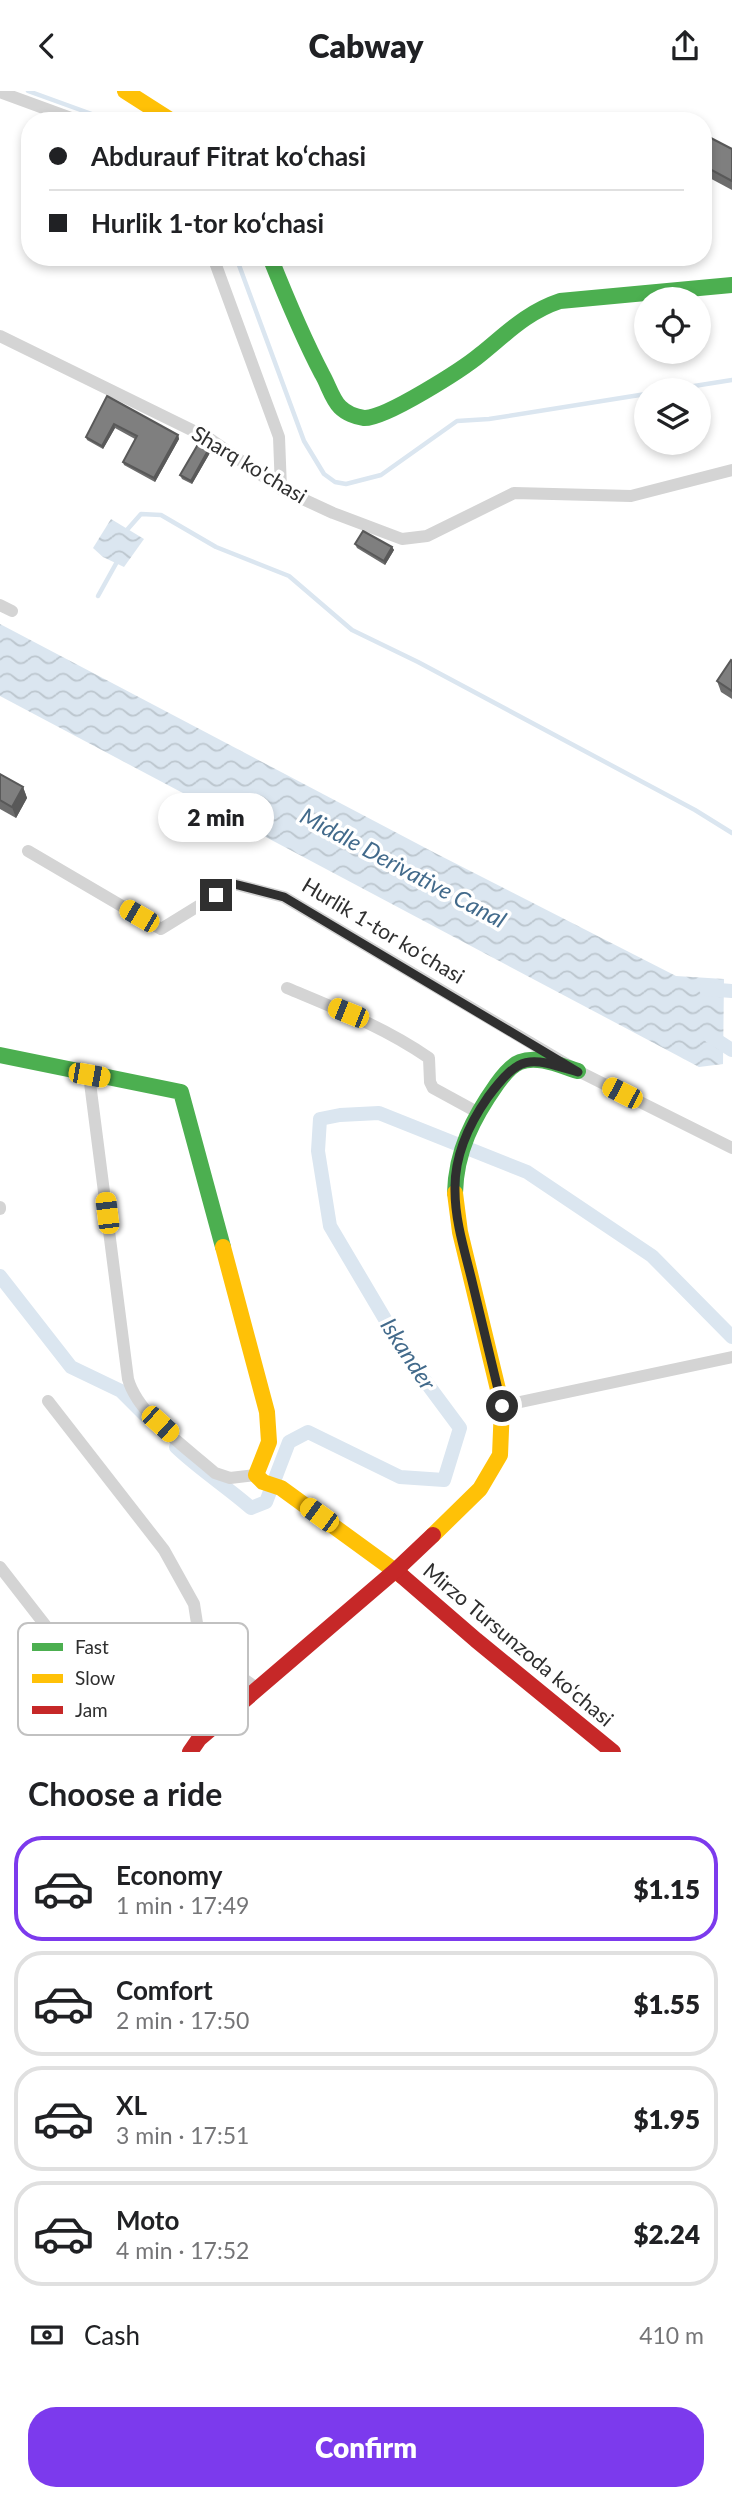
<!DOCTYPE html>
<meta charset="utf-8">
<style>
body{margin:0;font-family:Lato,sans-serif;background:#f6f6f6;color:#202124;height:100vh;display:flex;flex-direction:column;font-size:26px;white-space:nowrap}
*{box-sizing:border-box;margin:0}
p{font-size:23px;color:#757577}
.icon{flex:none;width:38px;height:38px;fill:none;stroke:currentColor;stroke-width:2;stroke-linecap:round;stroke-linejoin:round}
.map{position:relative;height:1661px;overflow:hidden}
.panel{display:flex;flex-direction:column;background:#fff;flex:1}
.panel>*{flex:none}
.hud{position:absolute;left:21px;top:21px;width:691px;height:154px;border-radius:28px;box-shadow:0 4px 10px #0003;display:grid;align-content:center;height:154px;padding:0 28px;background:#fff}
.controls{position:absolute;left:634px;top:196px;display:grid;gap:14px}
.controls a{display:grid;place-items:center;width:77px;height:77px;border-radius:50%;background:#fff;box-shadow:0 4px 10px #0003;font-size:35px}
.end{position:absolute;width:32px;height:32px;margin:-16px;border:9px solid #2f2f2f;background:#fff;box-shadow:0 0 0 4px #fff}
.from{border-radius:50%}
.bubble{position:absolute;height:49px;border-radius:24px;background:#fff;box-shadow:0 4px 10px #0003;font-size:23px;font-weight:800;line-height:49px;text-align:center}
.car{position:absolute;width:21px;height:42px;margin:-21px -10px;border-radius:9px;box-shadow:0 0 5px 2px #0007;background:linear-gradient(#f5c518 24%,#345 0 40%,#f5c518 0 76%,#345 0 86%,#f5c518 0)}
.hud b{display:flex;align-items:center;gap:24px;height:66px;font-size:26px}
.hud b+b{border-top:2px solid #e0e0e0}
.hud i{width:18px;height:18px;background:#202124}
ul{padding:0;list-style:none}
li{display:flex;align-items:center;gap:21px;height:105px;margin:0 14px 10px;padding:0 14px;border:4px solid #e0e0e0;border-radius:28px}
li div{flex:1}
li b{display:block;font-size:26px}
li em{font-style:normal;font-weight:800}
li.on{border-color:#7c3aed}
li>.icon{width:63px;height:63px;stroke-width:1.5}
h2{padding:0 28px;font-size:32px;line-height:84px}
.pay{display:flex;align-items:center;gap:18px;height:77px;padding:0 28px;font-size:26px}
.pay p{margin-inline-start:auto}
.primary-button{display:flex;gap:14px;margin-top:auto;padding:14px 28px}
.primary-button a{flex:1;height:80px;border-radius:28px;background:#7c3aed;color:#fff;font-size:28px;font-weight:800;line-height:80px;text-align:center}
header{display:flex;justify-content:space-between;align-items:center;height:91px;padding:0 28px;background:#fff;font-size:32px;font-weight:800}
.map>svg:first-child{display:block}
.water{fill:url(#water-waves)}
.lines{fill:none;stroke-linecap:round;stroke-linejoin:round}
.stream{stroke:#dbe6f0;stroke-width:4.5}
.canal{stroke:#dbe6f0;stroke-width:14}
.street{stroke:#d4d4d4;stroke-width:12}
.fast{stroke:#4caf50;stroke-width:16}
.slow{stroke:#ffc107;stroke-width:16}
.jam{stroke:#c62828;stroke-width:16}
.wall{fill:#6d6d6d}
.shaded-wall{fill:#595959}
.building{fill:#7f7f7f;stroke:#595959;stroke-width:2}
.route{stroke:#2f2f2f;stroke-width:9}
.labels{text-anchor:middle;stroke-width:7;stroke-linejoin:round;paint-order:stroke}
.street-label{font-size:21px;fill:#2f2f2f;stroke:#fff}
.water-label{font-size:23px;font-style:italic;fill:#426a8b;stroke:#fff}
.key{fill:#fff;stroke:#c1c1c1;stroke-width:2}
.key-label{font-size:19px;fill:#2f2f2f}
</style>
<header><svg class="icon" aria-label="back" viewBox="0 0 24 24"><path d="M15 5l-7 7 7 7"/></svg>Cabway<svg class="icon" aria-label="share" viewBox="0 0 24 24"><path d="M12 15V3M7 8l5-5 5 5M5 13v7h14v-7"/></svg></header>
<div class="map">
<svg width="732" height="1661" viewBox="0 0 732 1661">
<defs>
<pattern id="water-waves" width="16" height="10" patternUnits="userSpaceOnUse" patternTransform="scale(1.75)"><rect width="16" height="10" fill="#dbe6f0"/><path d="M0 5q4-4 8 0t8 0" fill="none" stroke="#bcc6ce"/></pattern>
</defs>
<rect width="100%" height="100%" fill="#fff"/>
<g class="water">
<polygon points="111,428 144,448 124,476 103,466 93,457"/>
<polygon points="0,533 435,762 676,885 724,888 723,973 699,976 0,605"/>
</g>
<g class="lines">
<g class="stream">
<polyline points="28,0 111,30"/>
<polyline points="236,166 304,350 324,383 335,391 346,393 381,384 457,330 489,328 646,303"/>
<polyline points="669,299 732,289"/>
<polyline points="126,440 141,423 161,424 216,456 289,485 352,539 418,571 695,719 732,742"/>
<polyline points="98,505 118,469"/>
</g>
<g class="canal">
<polyline points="706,898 732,900"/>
<polyline points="710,945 732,959"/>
<polyline points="0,1185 71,1276 121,1300 145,1324"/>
<path d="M 176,1356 C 199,1378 227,1396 251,1417 L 266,1411 L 289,1351 L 308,1341 L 400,1386 L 444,1389 L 460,1337 L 408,1267 L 330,1135 L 318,1060 L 320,1028 L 340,1024 L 379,1022 L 527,1081 L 652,1165 L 732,1246"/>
</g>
<g class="street">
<polyline points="0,1 79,30"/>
<polyline points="213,166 279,346 281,398"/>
<polyline points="0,245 210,348 281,398 333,422 402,448 427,445 514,402 631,405 732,379"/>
<polyline points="0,514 12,520"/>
<polyline points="28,760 161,838 234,793 284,806 578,980 732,1057"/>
<path d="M 287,897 C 337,918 384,936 429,967 L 430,991 L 433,997 L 477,1021"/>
<path d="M 89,984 L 128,1288 C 138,1324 187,1357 215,1382 L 230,1387 L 256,1384"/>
<polyline points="0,1116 0,1118"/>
<polyline points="48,1310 164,1459 194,1513 201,1558"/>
<polyline points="502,1315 732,1266"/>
<polyline points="0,1476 77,1575 84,1579 201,1558 258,1598"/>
</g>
<g class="fast">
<path d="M 270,166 C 286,206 302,245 322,283 C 328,293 332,308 340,316 C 346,322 356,326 364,327 C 385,328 463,278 481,263 C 507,242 527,221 560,210 L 732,194"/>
<polyline points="0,964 181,1001 223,1156"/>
<path d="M 455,1102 C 456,1060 473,1027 497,993 C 502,986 512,974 520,971 C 538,964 561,975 578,980"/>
</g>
<g class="slow">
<polyline points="125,0 172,30"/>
<polyline points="223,1156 267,1321 269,1351 256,1384 263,1391 281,1397 402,1485"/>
<polyline points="433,1444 480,1398 500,1364 502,1315 460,1141 455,1102"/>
</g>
<g class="jam">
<polyline points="402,1485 476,1549 613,1661"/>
<polyline points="190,1661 199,1648 396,1479 433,1444"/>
</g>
</g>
<g class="wall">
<polygon points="704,51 732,58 732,99 704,84"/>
<polygon points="107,305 178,344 179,348 155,391 124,374 123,371 135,348 115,337 103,358 87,349 86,346"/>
<polygon points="210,356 211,360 192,393 182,388 180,384"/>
<polygon points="355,453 392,456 394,459 385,474 357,457"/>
<polygon points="732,570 732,608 721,601 717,590"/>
<polygon points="0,683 23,696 27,707 16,727 0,718"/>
</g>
<g class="shaded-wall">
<polygon points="114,333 115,337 103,358 102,355"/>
<polygon points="178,344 179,348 155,391 154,387"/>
<polygon points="210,356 211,360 192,393 191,390"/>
<polygon points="392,456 394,459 385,474 384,470"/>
<polygon points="23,696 27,707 16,727 12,716"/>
</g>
<g class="building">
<polygon points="707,45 732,58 732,90 704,75 704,51"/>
<polygon points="107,305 178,344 154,387 123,371 137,345 114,333 102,355 86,346"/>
<polygon points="200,350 210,356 191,390 180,384"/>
<polygon points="363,440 392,456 384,470 355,453"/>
<polygon points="731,569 732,570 732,600 717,590"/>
<polygon points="0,683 23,696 12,716 0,709"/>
</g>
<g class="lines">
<path class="route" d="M 216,804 L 234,793 L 284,806 L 578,981 C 529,966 521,962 488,1006 C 469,1033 454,1066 455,1100 C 455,1130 465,1161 472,1190 C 482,1231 492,1273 502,1315"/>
</g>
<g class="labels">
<g class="street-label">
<text transform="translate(249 374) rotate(31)" y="7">Sharq ko'chasi</text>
<text transform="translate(383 840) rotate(31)" y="7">Hurlik 1-tor ko‘chasi</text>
<text transform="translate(518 1554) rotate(40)" y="7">Mirzo Tursunzoda ko‘chasi</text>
</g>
<g class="water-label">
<text transform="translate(403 777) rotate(28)" y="8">Middle Derivative Canal</text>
<text transform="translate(408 1263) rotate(57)" y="8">Iskander</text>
</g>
</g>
<rect x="18" y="1532" width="230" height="112" rx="10" class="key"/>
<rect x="32" y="1552" width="31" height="8" fill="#4caf50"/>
<rect x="32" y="1583" width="31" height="9" fill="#ffc107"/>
<rect x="32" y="1615" width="31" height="8" fill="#c62828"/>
<g class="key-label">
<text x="75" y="1563">Fast</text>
<text x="75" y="1594">Slow</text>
<text x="75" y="1626">Jam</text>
</g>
</svg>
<div class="controls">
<a><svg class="icon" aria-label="locate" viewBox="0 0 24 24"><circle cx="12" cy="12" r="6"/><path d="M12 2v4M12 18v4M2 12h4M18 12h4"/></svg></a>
<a><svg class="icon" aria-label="layers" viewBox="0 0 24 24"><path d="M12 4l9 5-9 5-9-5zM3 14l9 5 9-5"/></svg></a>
</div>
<i class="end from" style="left:502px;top:1315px"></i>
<i class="end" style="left:216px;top:804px"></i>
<div class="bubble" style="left:158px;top:702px;width:116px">2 min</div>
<i class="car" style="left:139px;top:825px;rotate:300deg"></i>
<i class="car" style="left:348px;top:922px;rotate:292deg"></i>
<i class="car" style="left:89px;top:984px;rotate:100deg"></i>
<i class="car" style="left:622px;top:1002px;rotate:297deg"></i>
<i class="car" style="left:107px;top:1122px;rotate:353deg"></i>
<i class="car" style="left:160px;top:1333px;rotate:132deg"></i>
<i class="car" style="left:319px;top:1424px;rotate:306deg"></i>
<div class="hud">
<b><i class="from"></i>Abdurauf Fitrat ko‘chasi</b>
<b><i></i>Hurlik 1-tor ko‘chasi</b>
</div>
</div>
<section class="panel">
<h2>Choose a ride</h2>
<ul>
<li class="on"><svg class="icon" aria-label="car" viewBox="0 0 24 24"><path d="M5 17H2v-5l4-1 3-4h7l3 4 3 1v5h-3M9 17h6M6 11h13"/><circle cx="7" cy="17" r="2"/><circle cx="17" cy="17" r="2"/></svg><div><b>Economy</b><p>1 min · 17:49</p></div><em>$1.15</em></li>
<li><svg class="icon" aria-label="car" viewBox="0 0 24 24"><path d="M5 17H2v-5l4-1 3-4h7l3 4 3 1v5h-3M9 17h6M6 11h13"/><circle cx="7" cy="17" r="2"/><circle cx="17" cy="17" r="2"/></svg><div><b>Comfort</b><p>2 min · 17:50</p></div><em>$1.55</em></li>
<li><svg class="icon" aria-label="car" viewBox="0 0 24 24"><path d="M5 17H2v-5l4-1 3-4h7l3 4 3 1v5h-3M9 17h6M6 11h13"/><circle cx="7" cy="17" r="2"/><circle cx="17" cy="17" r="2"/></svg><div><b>XL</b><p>3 min · 17:51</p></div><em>$1.95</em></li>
<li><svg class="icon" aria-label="car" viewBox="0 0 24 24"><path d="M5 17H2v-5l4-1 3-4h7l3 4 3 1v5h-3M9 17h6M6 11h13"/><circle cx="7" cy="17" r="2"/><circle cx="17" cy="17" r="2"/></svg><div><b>Moto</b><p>4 min · 17:52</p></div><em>$2.24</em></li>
</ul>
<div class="pay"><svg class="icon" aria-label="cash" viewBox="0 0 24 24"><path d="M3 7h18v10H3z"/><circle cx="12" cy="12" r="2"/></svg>Cash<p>410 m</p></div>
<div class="primary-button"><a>Confirm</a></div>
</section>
